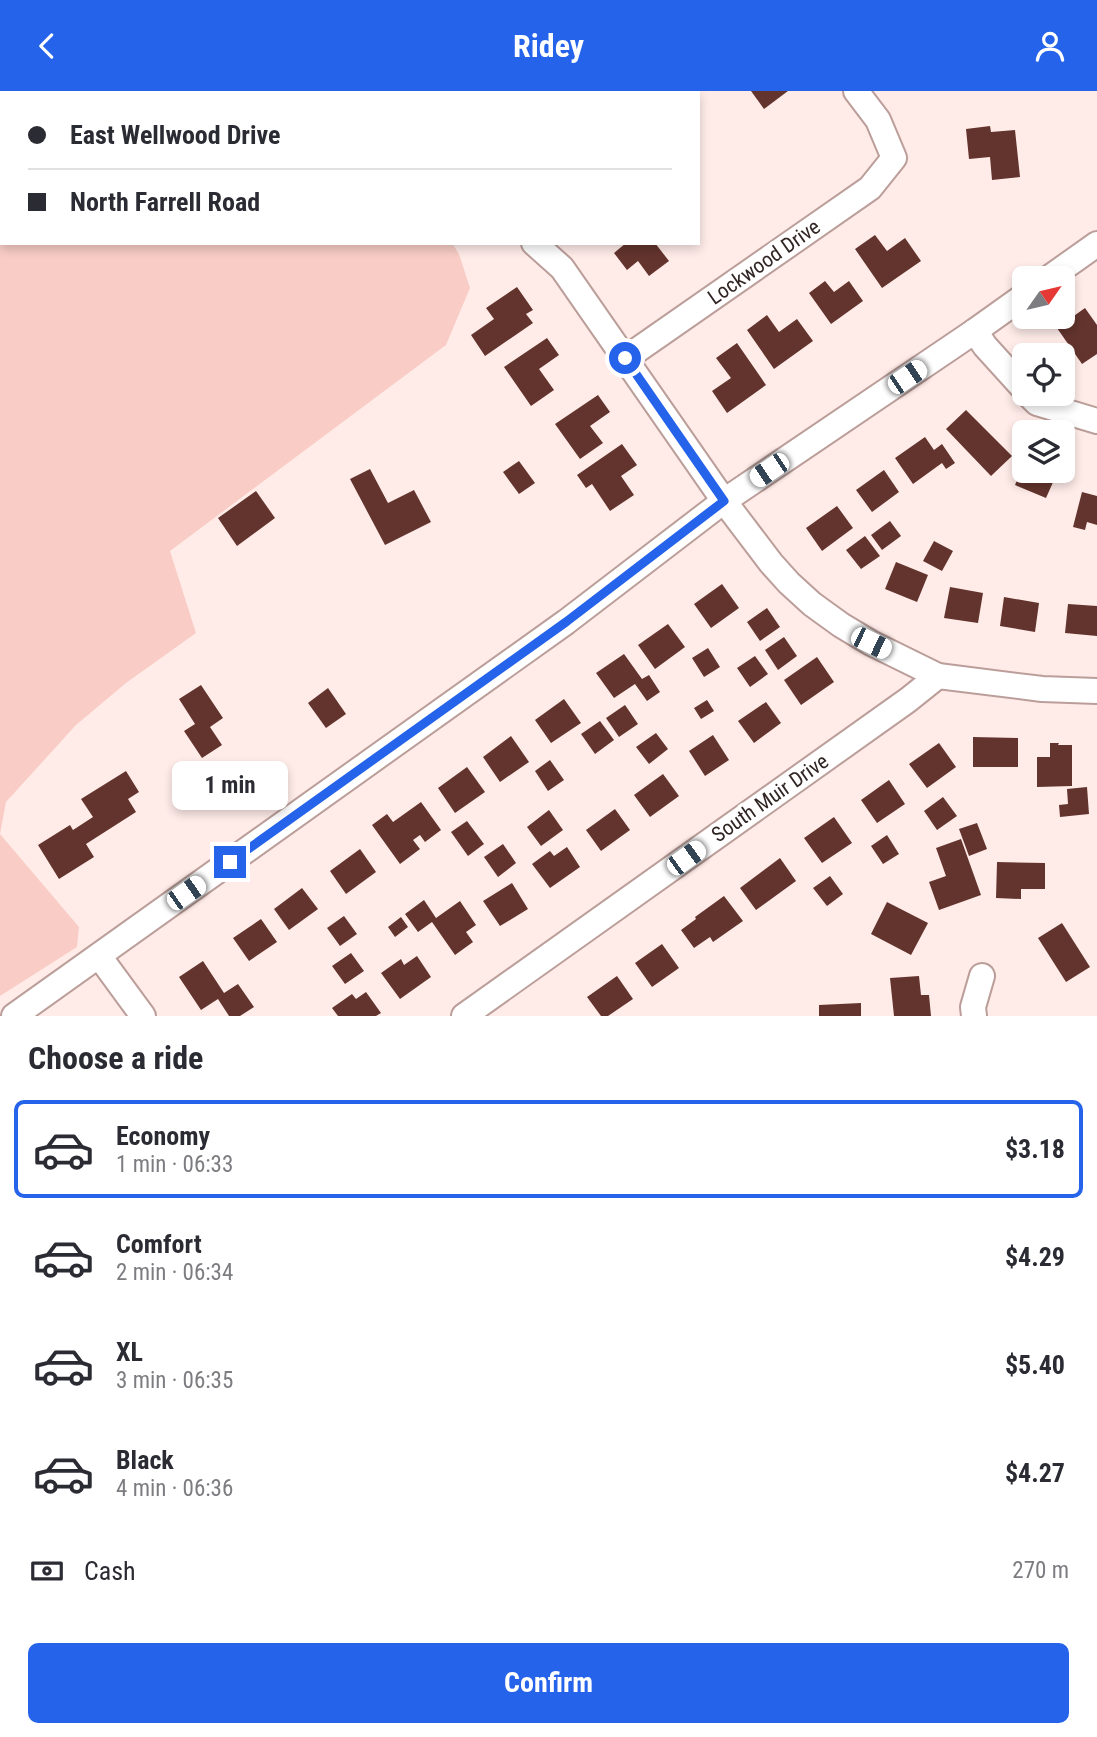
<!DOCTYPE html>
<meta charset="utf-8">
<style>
body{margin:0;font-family:"Roboto Condensed",sans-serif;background:#f7f7f7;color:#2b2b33;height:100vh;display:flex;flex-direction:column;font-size:26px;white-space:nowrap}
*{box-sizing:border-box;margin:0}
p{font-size:23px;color:#7c7c81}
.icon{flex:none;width:38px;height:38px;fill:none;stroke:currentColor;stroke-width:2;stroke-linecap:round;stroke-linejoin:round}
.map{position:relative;height:925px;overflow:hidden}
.drawer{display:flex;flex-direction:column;background:#fff;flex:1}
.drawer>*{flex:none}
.guide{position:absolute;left:0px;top:0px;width:700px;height:154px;box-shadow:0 4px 10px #0003;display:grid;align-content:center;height:154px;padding:0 28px;background:#fff}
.needle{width:46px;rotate:56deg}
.buttons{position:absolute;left:1012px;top:175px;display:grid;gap:14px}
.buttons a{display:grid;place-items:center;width:63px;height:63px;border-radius:10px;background:#fff;box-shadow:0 4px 10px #0003;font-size:35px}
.end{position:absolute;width:32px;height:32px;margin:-16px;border:9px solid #2563eb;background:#fff;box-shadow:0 0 0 4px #fff}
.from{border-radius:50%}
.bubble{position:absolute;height:49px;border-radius:10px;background:#fff;box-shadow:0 4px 10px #0003;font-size:23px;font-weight:700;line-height:49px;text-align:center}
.car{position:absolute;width:21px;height:42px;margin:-21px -10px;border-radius:9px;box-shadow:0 0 5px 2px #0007;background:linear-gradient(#fff 24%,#345 0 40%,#fff 0 76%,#345 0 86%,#fff 0)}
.guide b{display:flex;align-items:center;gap:24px;height:66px;font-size:26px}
.guide b+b{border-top:2px solid #e1e1e2}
.guide i{width:18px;height:18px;background:#2b2b33}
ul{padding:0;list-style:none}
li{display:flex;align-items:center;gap:21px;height:98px;margin:0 14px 10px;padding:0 14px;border:4px solid transparent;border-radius:10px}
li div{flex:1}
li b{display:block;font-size:26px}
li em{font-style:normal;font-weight:700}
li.current{border-color:#2563eb}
li>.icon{width:63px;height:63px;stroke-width:1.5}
h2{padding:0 28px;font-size:32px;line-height:84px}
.pay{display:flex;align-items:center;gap:18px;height:77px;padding:0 28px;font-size:26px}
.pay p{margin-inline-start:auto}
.button{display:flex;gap:14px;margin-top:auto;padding:14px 28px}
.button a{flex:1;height:80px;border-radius:10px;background:#2563eb;color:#fff;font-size:28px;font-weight:700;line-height:80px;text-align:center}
header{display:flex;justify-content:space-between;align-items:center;height:91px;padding:0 28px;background:#2563eb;color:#fff;font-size:32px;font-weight:700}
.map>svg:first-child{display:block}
.green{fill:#f9cdc6}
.building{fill:#63342d}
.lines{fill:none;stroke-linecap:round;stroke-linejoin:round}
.minor-casing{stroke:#bb9e99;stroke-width:28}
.minor{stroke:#fff;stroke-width:24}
.route{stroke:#2563eb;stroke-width:9}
.labels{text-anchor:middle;stroke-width:7;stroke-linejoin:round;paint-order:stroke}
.street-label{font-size:21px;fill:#312624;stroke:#fff}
</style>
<header><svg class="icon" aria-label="back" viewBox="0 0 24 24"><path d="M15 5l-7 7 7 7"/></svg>Ridey<svg class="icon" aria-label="person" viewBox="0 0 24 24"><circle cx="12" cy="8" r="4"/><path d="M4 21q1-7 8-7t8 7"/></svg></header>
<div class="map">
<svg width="1097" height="925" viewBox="0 0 1097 925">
<rect width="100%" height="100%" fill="#ffece9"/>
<polygon class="green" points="0,0 380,0 380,2 2,2 2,152 452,152 459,163 470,197 446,254 170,460 196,542 126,592 76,634 6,711 0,743 79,836 77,856 0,905"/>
<g class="building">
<polygon points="751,0 788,0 764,18"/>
<polygon points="990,35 991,41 1015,39 1020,86 992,89 990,66 969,68 966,38"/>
<polygon points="875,144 887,160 905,147 921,170 882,197 855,158"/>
<polygon points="626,152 655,152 669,170 649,185 638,170 627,179 614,162"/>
<polygon points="825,190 834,201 849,190 863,210 831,233 809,202"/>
<polygon points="517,196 533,219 526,223 533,232 485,265 471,244 494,228 486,217"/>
<polygon points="1085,217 1097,234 1097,263 1082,273 1057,237"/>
<polygon points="767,224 779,241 797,228 813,250 774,278 747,239"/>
<polygon points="547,247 559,264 539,278 554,299 531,315 504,276"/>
<polygon points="737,252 766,294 727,322 712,300 731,287 716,267"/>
<polygon points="598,304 610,321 590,335 603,352 580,368 555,333"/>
<polygon points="966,319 1012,365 991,385 946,338"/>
<polygon points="925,346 934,359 942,353 955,372 946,378 942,372 913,393 895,367"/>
<polygon points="622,353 637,374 621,385 634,404 610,420 592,393 586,397 577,384"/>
<polygon points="519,370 535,392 519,403 503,381"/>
<polygon points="1024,374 1024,380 1058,380 1046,407 1015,394"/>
<polygon points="370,378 388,412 414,399 431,431 385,454 350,388"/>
<polygon points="884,379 899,401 872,421 856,399"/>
<polygon points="256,400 275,427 237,455 218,427"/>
<polygon points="1082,401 1097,405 1097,434 1087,431 1085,439 1073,436"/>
<polygon points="837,415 853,437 822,460 806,437"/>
<polygon points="890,430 901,445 882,459 871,444"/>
<polygon points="865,445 880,465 861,478 846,459"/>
<polygon points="934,450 953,460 942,480 923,470"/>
<polygon points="896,471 928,484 917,511 885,498"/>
<polygon points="722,493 739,517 711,537 694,513"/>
<polygon points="950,496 983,502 978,532 944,527"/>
<polygon points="1004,506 1039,512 1035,541 1000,535"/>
<polygon points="1068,513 1097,515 1097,545 1065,542"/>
<polygon points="767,517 780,536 760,550 747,531"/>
<polygon points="668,533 685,556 655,578 638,554"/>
<polygon points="784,546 797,565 778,579 765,559"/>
<polygon points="708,557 720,576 704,586 692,567"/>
<polygon points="624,563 642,588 649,584 660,601 647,610 635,593 614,607 596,582"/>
<polygon points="755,565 768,583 750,596 737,577"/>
<polygon points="817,566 834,591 801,614 784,589"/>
<polygon points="201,594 223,627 210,636 222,654 202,667 184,640 195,633 179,608"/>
<polygon points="328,597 346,623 326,637 308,612"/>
<polygon points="564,608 581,632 551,652 535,629"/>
<polygon points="707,609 714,620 701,628 694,617"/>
<polygon points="766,611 781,632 754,652 738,630"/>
<polygon points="625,614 638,633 619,646 606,627"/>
<polygon points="600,630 614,649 595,663 581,643"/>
<polygon points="656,642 668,658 649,673 636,656"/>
<polygon points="713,644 729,669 705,685 689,660"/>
<polygon points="511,645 529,671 500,691 483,666"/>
<polygon points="973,646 1018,647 1018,676 973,676"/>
<polygon points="939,652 956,676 927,697 909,673"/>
<polygon points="1050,652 1059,652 1058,654 1072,654 1072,695 1037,696 1037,666 1050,666"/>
<polygon points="550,669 564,689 548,700 535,680"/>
<polygon points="467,676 485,701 455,722 438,697"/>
<polygon points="126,680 139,701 128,708 136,721 86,753 94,766 59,788 38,754 70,734 73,739 93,726 81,708"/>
<polygon points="663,683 679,705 650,726 634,704"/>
<polygon points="889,689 905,713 877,732 861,709"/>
<polygon points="1087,696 1089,723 1060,726 1059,714 1068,713 1067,698"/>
<polygon points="943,706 957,725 937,739 924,720"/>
<polygon points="421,711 441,739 425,751 420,744 413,749 420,758 400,773 372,734 387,723 393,731"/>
<polygon points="615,718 630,739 601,760 586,739"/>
<polygon points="549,719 563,739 541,755 527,736"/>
<polygon points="834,726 852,752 822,772 804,747"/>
<polygon points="467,730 484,753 468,765 451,741"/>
<polygon points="977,732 987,758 969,765 959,738"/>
<polygon points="887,744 899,763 883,773 871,755"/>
<polygon points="961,748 981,804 939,819 929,791 946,785 936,757"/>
<polygon points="503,753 516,772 498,786 484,766"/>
<polygon points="567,756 580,776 550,797 532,773 550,760 554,765"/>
<polygon points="360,758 376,781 346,803 330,780"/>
<polygon points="780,767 796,790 756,819 740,797"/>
<polygon points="997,771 1045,772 1045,798 1021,798 1021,808 996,807"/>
<polygon points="830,785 843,803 827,815 813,797"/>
<polygon points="512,792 528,818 500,835 483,810"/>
<polygon points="302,797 318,818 289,839 274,818"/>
<polygon points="724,805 743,830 713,851 710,846 694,857 681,839 696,828 695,826"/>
<polygon points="424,809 436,827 460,810 476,834 466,841 473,851 455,864 432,831 418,841 405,823"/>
<polygon points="887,811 928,832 911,864 871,843"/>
<polygon points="344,825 357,843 340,855 327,837"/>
<polygon points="401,826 408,836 395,846 388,836"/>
<polygon points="261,828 277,851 249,870 233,847"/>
<polygon points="1062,832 1090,876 1066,891 1038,847"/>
<polygon points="662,853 679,877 652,896 635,872"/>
<polygon points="351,862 364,880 345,893 332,875"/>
<polygon points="417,865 431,886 400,908 381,882 401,868 404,874"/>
<polygon points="203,870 224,902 238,893 254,916 240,925 229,925 218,908 201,919 179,886"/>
<polygon points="617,885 633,908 608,925 601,925 587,906"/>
<polygon points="919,885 921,904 929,904 931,925 894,925 890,887"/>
<polygon points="366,901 381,922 376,925 338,925 332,917 352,903 356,908"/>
<polygon points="861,912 861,925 819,925 819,914"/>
</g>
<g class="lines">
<g class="minor-casing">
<g id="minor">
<polyline points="395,0 396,2"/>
<polyline points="466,2 468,0"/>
<polyline points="534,152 562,177 724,410 771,472 789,492 812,513 841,534 871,552 938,585 1042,598 1097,600"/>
<polyline points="1049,187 1097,153"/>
<polyline points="975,240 985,255 1024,298"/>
<polyline points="626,267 870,97 894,67 878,29 856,0"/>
<polyline points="1028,303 1037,312 1097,330"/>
<polyline points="99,865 143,925"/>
<polyline points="14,925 566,531 724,410 975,240 1024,205"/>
<polyline points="464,925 908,609 938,585"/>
<polyline points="974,925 973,916 982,885"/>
</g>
</g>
<use href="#minor" class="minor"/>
</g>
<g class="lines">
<polyline class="route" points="230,771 566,531 724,410 625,267"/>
</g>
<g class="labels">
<g class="street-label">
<text transform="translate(764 171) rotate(-35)" y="7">Lockwood Drive</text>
<text transform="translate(770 707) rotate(-35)" y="7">South Muir Drive</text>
</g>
</g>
</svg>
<div class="buttons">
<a><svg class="needle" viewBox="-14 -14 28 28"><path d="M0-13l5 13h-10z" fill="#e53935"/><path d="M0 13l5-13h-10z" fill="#7c7c81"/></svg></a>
<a><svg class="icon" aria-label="locate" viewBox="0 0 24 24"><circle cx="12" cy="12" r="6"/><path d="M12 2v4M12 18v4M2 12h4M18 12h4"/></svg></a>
<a><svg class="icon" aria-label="layers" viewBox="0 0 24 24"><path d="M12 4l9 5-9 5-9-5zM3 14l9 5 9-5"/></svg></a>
</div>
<i class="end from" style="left:625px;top:267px"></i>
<i class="end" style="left:230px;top:771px"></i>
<div class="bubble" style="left:172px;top:670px;width:116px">1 min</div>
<i class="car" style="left:907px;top:286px;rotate:56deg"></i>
<i class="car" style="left:769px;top:379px;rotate:236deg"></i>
<i class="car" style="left:871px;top:552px;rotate:116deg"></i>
<i class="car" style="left:686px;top:767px;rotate:54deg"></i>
<i class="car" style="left:186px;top:802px;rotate:55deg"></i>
<div class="guide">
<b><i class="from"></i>East Wellwood Drive</b>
<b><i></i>North Farrell Road</b>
</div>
</div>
<section class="drawer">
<h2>Choose a ride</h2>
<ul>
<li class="current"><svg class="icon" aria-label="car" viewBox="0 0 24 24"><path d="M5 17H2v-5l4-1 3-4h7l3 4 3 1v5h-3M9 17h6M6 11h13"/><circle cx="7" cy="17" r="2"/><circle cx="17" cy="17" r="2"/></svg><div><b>Economy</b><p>1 min · 06:33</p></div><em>$3.18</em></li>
<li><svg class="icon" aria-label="car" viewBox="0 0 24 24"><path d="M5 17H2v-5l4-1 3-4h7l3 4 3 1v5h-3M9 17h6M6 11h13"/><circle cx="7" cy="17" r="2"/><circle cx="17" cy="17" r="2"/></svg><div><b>Comfort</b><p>2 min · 06:34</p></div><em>$4.29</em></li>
<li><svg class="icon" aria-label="car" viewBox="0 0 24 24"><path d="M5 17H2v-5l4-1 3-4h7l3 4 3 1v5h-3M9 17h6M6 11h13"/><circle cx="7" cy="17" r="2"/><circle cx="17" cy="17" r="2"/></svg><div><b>XL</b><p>3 min · 06:35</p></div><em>$5.40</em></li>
<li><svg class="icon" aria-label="car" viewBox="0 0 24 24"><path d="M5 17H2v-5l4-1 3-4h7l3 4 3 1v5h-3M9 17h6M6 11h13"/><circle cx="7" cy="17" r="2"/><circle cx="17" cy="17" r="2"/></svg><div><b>Black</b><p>4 min · 06:36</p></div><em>$4.27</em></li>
</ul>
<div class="pay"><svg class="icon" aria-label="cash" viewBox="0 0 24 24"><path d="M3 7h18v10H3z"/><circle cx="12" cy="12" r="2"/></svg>Cash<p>270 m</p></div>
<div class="button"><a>Confirm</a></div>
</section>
